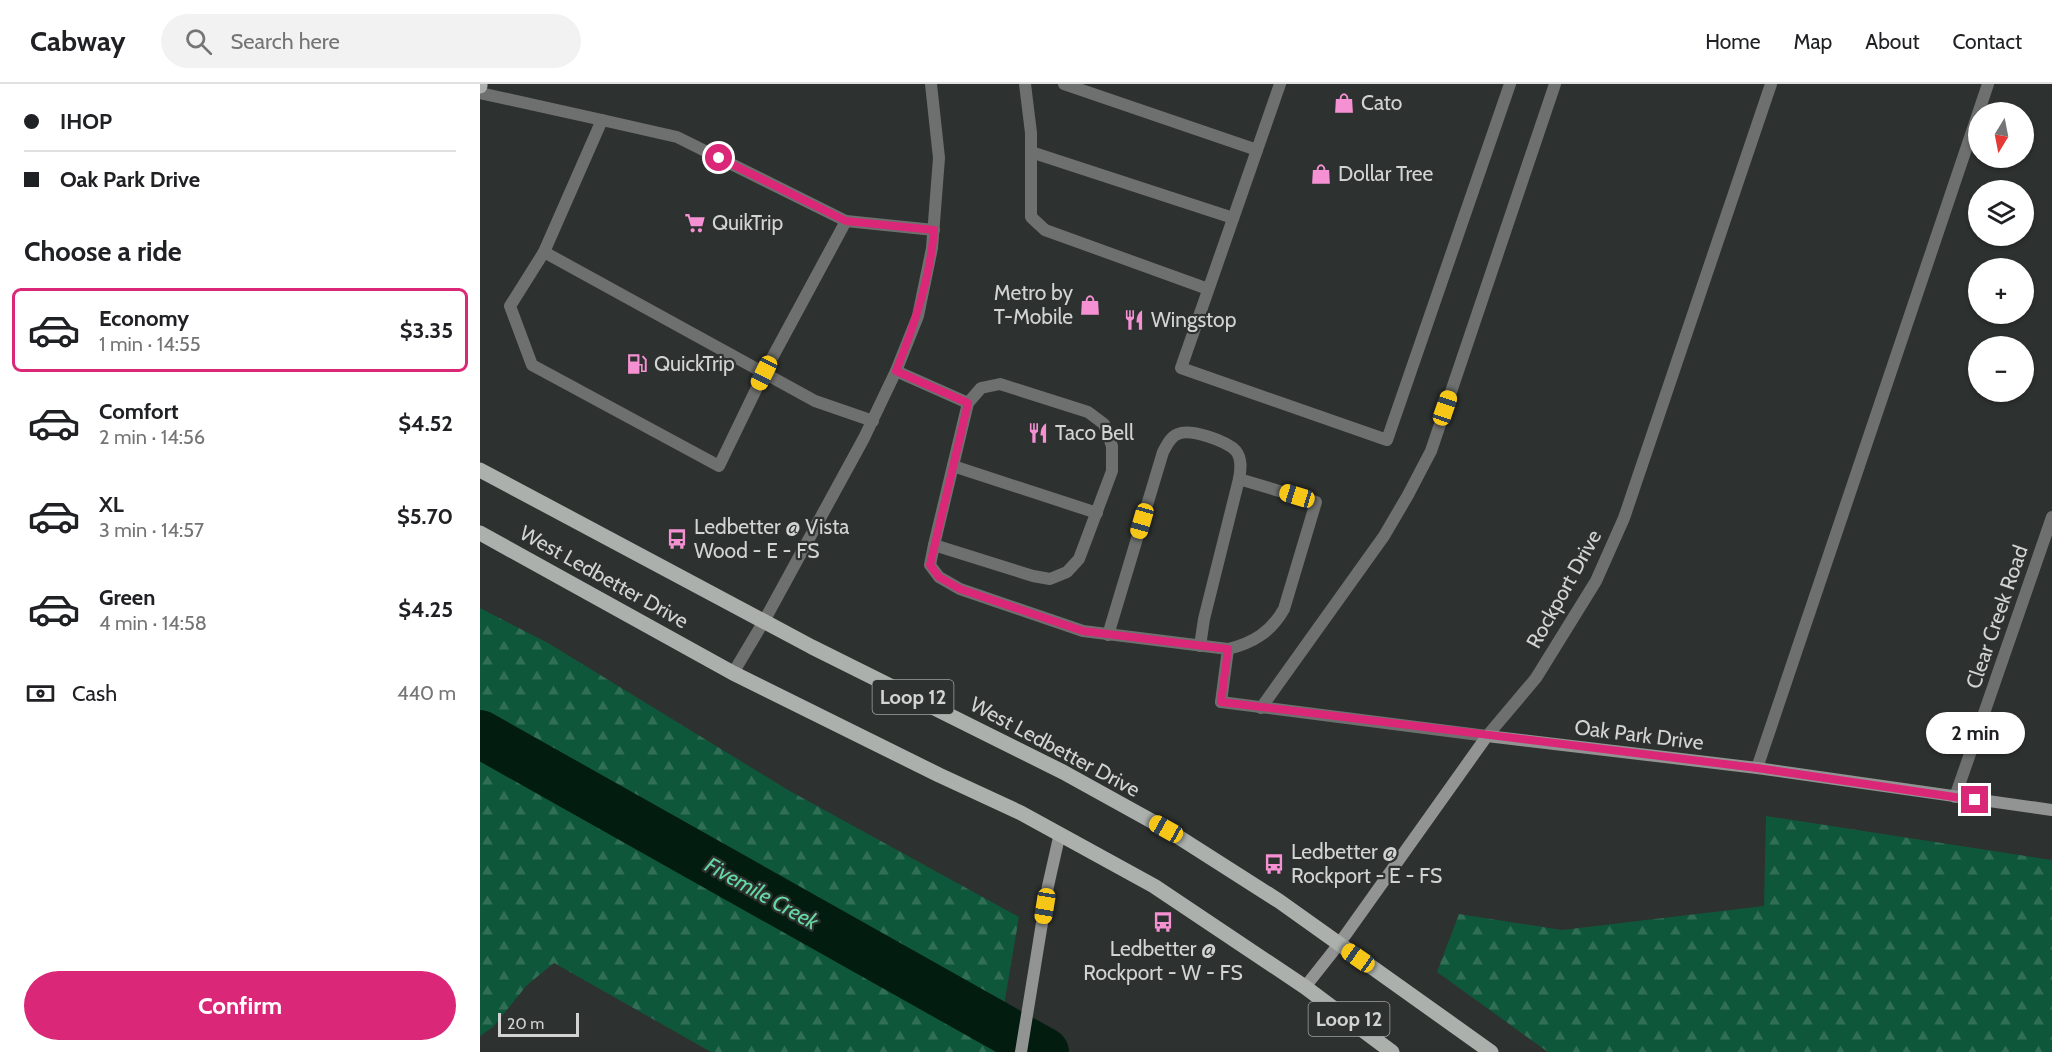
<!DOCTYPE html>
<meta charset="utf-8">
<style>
body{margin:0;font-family:Cabin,sans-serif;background:#f2f2f2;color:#202124;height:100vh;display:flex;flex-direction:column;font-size:22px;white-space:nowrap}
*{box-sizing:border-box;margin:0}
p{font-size:20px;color:#757577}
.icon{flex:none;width:33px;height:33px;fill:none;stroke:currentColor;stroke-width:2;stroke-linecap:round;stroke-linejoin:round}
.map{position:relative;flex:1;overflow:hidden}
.drawer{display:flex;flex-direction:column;background:#fff;width:480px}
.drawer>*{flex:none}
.guide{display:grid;align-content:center;height:132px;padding:0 24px;background:#fff}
.needle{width:39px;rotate:190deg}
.buttons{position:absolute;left:1488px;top:18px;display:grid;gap:12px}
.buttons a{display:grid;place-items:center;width:66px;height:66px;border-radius:50%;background:#fff;box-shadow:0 2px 4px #0004;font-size:30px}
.scale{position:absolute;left:18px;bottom:15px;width:81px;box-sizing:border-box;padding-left:6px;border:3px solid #d1d4d2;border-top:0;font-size:16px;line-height:21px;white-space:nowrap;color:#d1d4d2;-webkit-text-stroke:4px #2d312f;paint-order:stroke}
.end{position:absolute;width:27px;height:27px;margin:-14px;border:8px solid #db2777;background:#fff;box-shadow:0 0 0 3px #fff}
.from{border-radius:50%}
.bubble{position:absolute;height:42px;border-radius:21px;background:#fff;box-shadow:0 2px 4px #0004;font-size:20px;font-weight:700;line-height:42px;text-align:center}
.car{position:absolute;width:18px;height:36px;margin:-18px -9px;border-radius:8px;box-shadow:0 0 4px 2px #0007;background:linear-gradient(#f5c518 24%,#345 0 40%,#f5c518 0 76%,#345 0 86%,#f5c518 0)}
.guide b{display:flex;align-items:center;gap:21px;height:57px;font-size:22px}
.guide b+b{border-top:2px solid #e0e0e0}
.guide i{width:15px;height:15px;background:#202124}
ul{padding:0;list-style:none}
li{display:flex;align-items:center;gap:18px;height:84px;margin:0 12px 9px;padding:0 12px;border:3px solid transparent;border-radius:9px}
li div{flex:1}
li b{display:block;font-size:22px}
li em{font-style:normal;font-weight:700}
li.selected{border-color:#db2777}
li>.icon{width:54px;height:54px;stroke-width:1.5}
h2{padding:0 24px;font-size:27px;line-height:72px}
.pay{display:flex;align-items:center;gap:15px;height:66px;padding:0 24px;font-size:22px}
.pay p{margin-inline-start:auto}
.cta{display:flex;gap:12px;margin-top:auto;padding:12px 24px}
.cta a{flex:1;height:69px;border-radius:36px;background:#db2777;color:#fff;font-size:24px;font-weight:700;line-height:69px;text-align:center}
header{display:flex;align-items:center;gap:36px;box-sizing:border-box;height:84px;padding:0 30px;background:#fff;border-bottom:2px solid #e0e0e0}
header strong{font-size:28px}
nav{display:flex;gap:33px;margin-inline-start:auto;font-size:21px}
.search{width:420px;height:54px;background:#f2f2f2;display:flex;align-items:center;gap:15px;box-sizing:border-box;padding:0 21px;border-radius:33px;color:#757577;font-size:22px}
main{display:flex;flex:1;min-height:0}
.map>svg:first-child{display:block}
.forest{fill:url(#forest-firs)}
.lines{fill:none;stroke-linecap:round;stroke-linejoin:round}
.river{stroke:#031c10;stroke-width:48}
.lane{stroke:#6e706f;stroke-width:12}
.street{stroke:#6e706f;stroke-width:12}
.secondary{stroke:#919492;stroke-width:12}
.primary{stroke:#abb0ad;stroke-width:15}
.route{stroke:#db2777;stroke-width:8}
.labels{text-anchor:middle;stroke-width:4.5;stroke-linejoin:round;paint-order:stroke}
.shield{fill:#2d312f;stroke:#a0a3a1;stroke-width:1.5}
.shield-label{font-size:20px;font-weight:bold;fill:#d1d4d2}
.poi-label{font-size:21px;fill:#d1d4d2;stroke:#2d312f;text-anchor:start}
.street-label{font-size:21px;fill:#d1d4d2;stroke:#2d312f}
.water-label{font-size:22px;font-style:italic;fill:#66d8a3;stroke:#2d312f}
</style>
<header>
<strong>Cabway</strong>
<div class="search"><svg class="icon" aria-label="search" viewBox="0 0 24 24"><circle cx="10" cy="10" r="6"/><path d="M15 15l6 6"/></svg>Search here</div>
<nav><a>Home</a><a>Map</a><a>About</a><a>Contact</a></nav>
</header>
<main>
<section class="drawer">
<div class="guide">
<b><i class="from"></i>IHOP</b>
<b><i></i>Oak Park Drive</b>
</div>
<h2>Choose a ride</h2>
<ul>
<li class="selected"><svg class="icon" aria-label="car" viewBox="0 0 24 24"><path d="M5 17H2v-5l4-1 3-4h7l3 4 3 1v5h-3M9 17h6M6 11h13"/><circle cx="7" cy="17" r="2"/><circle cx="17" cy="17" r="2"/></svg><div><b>Economy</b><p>1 min · 14:55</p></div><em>$3.35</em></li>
<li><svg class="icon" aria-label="car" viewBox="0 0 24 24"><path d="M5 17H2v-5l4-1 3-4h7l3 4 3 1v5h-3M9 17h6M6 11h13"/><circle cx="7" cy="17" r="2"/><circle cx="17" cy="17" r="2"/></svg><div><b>Comfort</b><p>2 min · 14:56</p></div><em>$4.52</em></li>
<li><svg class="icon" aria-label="car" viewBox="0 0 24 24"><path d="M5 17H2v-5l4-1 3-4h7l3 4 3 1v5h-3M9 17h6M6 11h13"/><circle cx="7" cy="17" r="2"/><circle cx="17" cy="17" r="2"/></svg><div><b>XL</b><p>3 min · 14:57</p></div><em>$5.70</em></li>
<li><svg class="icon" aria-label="car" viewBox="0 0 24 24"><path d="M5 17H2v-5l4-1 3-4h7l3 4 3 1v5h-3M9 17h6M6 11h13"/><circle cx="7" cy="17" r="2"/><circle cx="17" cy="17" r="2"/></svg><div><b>Green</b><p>4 min · 14:58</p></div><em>$4.25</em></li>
</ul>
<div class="pay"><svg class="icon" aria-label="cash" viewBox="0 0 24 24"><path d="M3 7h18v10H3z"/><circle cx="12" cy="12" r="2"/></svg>Cash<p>440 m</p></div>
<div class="cta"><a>Confirm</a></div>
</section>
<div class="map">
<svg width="1572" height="968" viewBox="0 0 1572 968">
<defs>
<pattern id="forest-firs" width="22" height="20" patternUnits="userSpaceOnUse" patternTransform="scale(1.5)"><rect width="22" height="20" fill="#0f573a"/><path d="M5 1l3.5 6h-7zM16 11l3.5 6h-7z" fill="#316e56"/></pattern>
</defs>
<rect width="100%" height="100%" fill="#2d312f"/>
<g class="forest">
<polygon points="0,524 68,559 308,706 539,833 516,968 231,968 74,879 47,901 13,943 0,952"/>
<polygon points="1286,732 1572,776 1572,968 1068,968 957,888 979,830 1082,846 1284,822"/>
</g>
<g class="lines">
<polyline class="river" points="0,650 565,968"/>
<g class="lane">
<polyline points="545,0 551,49 551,133 565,146 728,205"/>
<polyline points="584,0 777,66"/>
<polyline points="800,0 701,284 907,356 1030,0"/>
<polyline points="0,9 122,36"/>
<polyline points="551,68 753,134"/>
<polyline points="64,168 30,222 52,281 239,382 284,289 366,137"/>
<polyline points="416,287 488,319 501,304 520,300 608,328 624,340 632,362 632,387 599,475 587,488 570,495 553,492 454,461 488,319"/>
<polyline points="393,337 335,317 64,168 122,36 197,53 366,137 454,146"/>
<polyline points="473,382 617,429"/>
<polyline points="454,461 450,481 459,493 480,505 603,547 748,565 741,618"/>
<path d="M 628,551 L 683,368 C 687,361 690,353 698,350 C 710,344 747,357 756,367 C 762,375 761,385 759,395"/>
<path d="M 720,562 L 724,535 L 759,395 L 836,418 L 804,525 C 791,548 773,559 748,565"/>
<polyline points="781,624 904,452 928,411 951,367 1075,0"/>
<polyline points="1277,684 1508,0"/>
</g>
<g class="street">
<polyline points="253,589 284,537 384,354 416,287 438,232 452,164 459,74 451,0"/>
<polyline points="741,618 1007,652 1056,594 1116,497 1144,434 1291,0"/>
<polyline points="1475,713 1572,433"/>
</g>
<g class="secondary">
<polyline points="825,903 859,860 1007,652 1277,684 1572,726"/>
<polyline points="541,968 568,802 580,749"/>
</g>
<g class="primary">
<polyline points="0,2 0,0"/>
<polyline points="0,386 332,563 583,688 686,745 799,817 1011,968"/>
<polyline points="0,449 253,589 459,691 541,729 674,802 825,903 912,968"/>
</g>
</g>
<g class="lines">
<path class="route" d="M 239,74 L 366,137 L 454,146 C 450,195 434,242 416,287 L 488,319 L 450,481 L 459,493 L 480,505 L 603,547 L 748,565 L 741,618 L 1277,684 L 1495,716"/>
</g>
<defs>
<g id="shop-bare" transform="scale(1.62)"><path d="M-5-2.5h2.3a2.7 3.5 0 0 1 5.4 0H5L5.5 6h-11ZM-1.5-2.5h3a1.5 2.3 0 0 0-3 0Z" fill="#f591d3" stroke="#2d312f" stroke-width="2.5" paint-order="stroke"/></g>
<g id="supermarket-bare" transform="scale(1.62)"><path d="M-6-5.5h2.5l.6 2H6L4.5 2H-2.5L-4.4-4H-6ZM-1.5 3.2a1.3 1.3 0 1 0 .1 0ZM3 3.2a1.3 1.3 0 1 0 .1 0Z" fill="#f591d3" stroke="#2d312f" stroke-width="2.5" paint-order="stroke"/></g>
<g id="restaurant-bare" transform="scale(1.62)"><path d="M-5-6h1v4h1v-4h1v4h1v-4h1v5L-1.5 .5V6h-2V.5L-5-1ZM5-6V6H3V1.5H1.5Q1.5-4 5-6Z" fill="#f591d3" stroke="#2d312f" stroke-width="2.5" paint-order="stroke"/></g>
<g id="fuel-bare" transform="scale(1.62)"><path d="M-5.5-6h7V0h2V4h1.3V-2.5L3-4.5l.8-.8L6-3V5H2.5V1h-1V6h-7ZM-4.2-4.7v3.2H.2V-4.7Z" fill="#f591d3" stroke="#2d312f" stroke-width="2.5" paint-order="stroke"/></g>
<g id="bus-bare" transform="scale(1.62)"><path d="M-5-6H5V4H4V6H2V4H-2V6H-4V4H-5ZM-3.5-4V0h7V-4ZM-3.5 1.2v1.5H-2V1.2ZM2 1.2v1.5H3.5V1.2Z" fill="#f591d3" stroke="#2d312f" stroke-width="2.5" paint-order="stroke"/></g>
</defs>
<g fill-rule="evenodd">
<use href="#shop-bare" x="864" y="19"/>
<use href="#shop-bare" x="841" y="90"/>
<use href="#supermarket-bare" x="215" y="139"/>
<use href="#shop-bare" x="610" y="221"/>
<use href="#restaurant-bare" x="654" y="236"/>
<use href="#fuel-bare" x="157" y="280"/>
<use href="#restaurant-bare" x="558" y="349"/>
<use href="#bus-bare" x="197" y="455"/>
<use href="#bus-bare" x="794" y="780"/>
<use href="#bus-bare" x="683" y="838"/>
</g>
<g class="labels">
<g class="shield">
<rect x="392.5" y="596" width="81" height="34" rx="4.5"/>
<rect x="828.5" y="918" width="81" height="34" rx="4.5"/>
</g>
<g class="shield-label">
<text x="433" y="620">Loop 12</text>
<text x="869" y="942">Loop 12</text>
</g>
<g class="poi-label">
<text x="881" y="26">Cato</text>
<text x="858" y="97">Dollar Tree</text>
<text x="232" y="146">QuikTrip</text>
<text x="593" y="216" text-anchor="end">Metro by<tspan x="593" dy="24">T-Mobile</tspan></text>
<text x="671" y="243">Wingstop</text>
<text x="174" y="287">QuickTrip</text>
<text x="575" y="356">Taco Bell</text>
<text x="214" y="450">Ledbetter @ Vista<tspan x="214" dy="24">Wood - E - FS</tspan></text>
<text x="811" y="775">Ledbetter @<tspan x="811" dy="24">Rockport - E - FS</tspan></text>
<text x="683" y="872" text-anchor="middle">Ledbetter @<tspan x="683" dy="24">Rockport - W - FS</tspan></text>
</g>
<g class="street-label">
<text transform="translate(124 493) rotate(29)" y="7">West Ledbetter Drive</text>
<text transform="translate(1084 505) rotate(-61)" y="7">Rockport Drive</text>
<text transform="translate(1517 533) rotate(-71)" y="7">Clear Creek Road</text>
<text transform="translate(1159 651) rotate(7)" y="7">Oak Park Drive</text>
<text transform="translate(575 663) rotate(28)" y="7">West Ledbetter Drive</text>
</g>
<g class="water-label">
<text transform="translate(282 809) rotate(29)" y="8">Fivemile Creek</text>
</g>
</g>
</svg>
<div class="buttons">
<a><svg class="needle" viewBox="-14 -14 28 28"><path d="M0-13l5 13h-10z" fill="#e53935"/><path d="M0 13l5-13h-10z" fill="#757577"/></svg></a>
<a><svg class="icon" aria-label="layers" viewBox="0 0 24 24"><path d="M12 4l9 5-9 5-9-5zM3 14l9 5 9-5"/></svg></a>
<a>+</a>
<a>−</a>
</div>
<div class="scale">20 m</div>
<i class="end from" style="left:239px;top:74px"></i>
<i class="end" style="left:1495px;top:716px"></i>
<div class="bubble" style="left:1446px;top:628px;width:99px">2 min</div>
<i class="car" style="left:284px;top:289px;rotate:206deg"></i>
<i class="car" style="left:965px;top:324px;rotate:19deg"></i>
<i class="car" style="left:817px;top:412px;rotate:287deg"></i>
<i class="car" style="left:662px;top:437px;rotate:196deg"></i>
<i class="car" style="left:686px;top:745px;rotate:299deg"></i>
<i class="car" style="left:565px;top:822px;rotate:189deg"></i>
<i class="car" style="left:878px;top:874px;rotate:305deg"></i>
</div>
</main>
